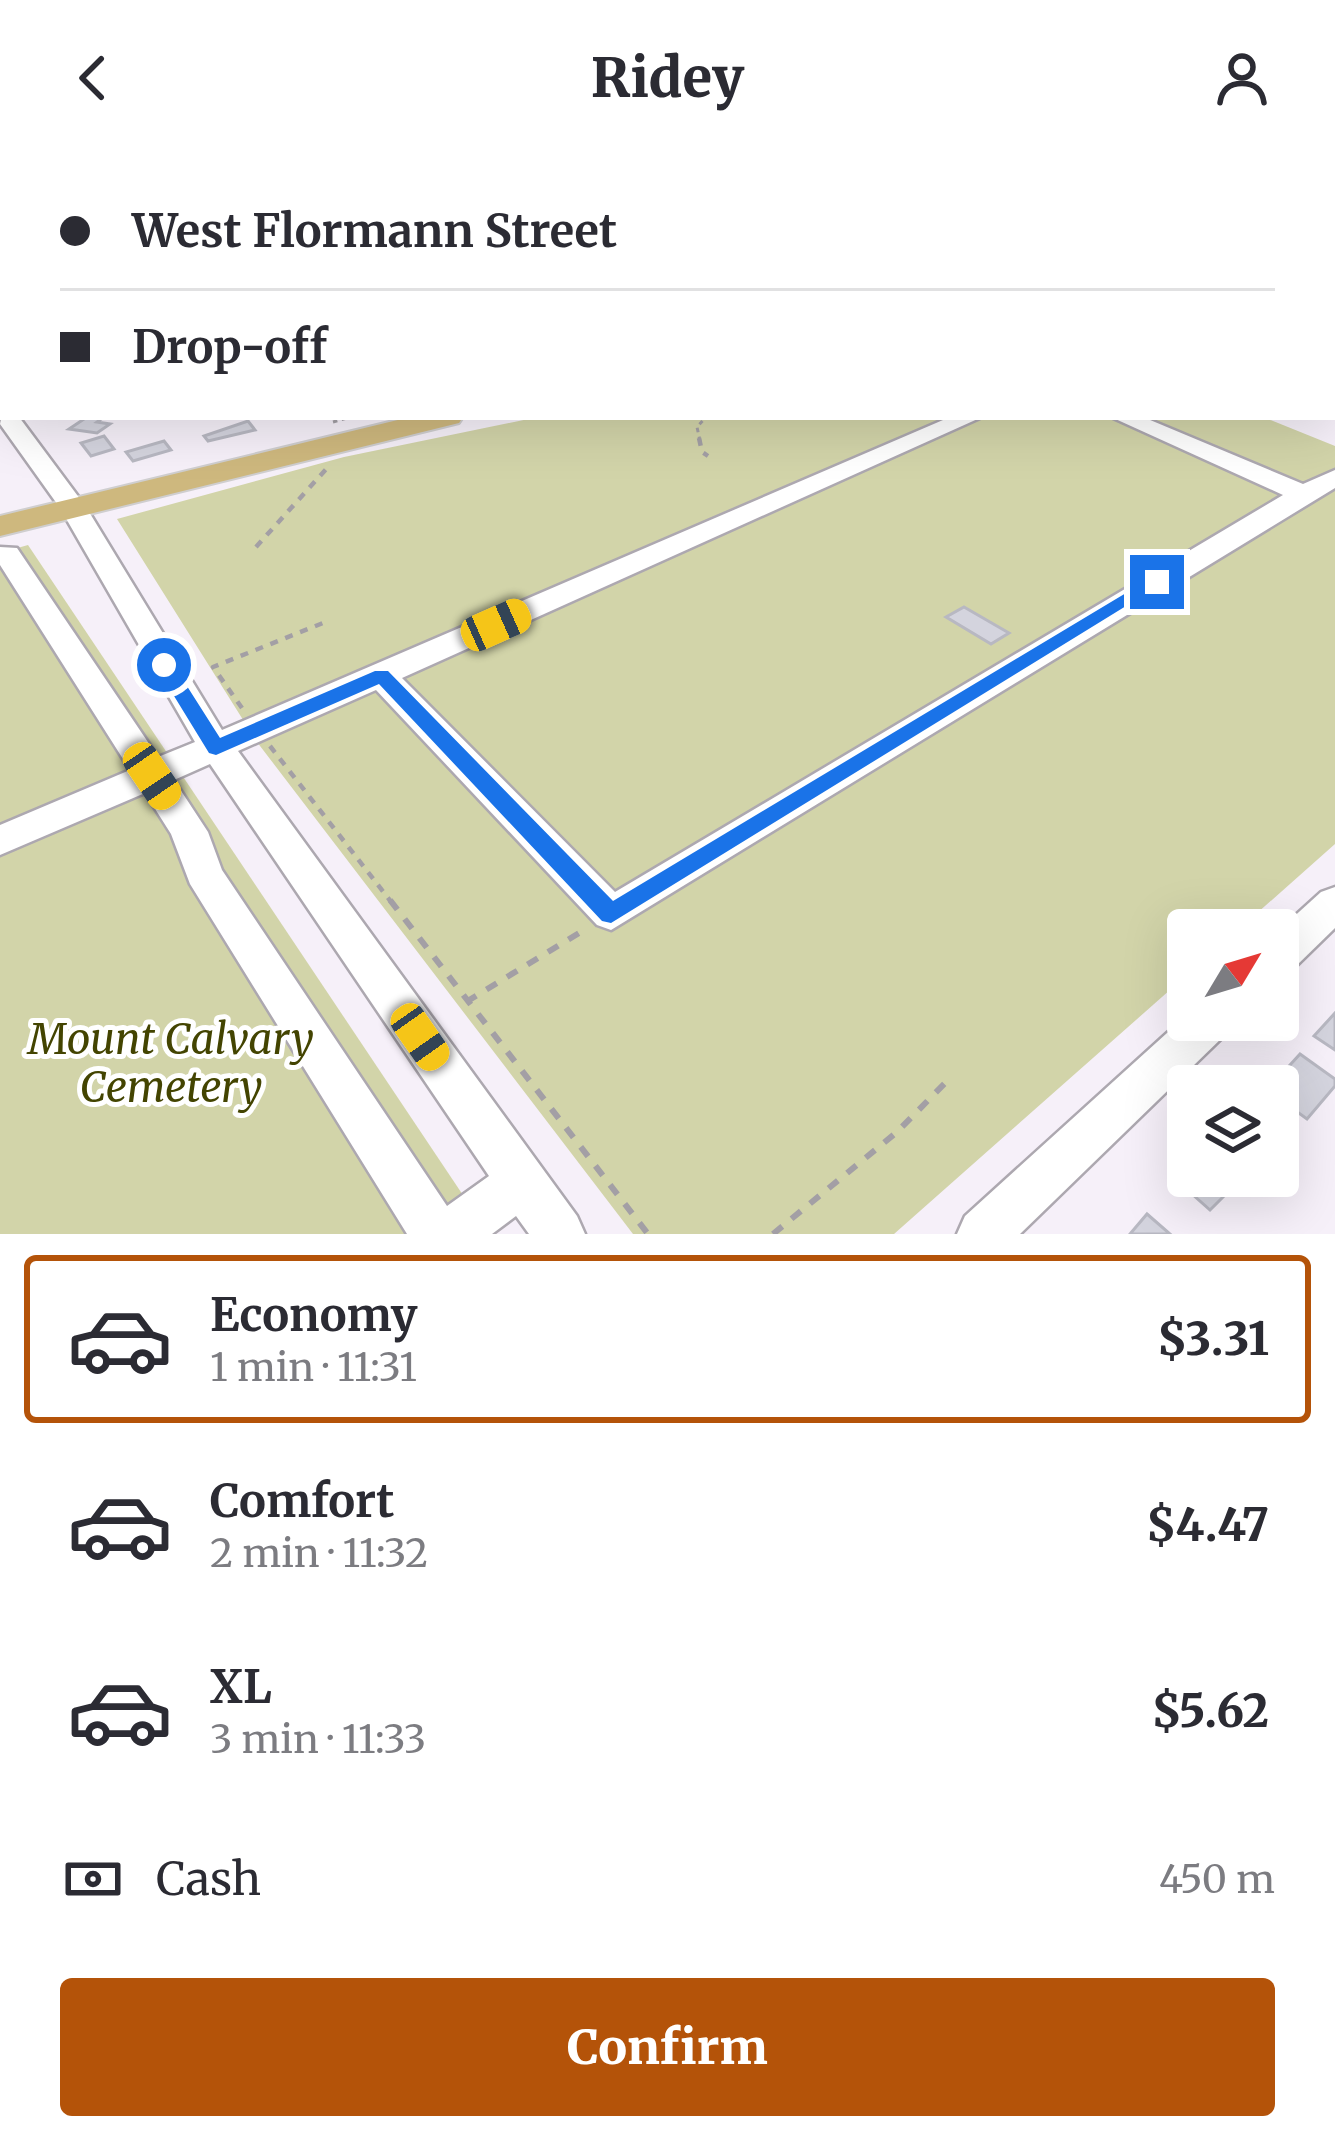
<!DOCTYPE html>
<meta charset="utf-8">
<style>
body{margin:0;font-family:Merriweather,serif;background:#f7f7f7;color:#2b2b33;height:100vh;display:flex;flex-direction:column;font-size:45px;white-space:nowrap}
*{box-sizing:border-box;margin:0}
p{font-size:39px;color:#7c7c81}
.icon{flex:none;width:66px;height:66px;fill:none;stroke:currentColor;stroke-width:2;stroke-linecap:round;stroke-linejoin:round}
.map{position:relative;height:1078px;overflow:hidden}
.side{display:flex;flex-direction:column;background:#fff;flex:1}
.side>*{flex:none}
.banner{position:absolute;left:0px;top:0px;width:1335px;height:264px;box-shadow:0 12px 48px #0002;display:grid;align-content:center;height:264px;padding:0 60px;background:#fff}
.needle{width:78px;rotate:52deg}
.fabs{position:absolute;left:1167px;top:753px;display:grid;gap:24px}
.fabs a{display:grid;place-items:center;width:132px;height:132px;border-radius:12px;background:#fff;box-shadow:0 12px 48px #0002;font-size:60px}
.end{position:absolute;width:54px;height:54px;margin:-27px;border:15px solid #1a73e8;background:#fff;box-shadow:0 0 0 6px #fff}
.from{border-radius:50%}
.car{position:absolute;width:36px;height:72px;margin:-36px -18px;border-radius:15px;box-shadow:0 0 9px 3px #0007;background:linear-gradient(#f5c518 24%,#345 0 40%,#f5c518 0 76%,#345 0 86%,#f5c518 0)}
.banner b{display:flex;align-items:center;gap:42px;height:114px;font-size:45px}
.banner b+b{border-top:3px solid #e1e1e2}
.banner i{width:30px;height:30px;background:#2b2b33}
ul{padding:21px 0 0;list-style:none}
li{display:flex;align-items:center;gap:36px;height:168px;margin:0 24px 18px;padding:0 36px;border:6px solid transparent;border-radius:12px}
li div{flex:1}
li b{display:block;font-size:45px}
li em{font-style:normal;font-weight:800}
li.on{border-color:#b45309}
li>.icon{width:108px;height:108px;stroke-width:1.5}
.pay{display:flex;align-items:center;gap:30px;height:132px;padding:0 60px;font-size:45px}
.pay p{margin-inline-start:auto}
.cta{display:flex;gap:24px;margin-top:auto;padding:24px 60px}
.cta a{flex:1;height:138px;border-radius:12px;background:#b45309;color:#fff;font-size:48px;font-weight:800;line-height:138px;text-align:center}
header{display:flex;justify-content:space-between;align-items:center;height:156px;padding:0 60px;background:#fff;font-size:54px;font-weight:800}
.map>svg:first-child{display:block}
.green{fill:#d2d4a9}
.building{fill:#d4d4de;stroke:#b8b8c2;stroke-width:3}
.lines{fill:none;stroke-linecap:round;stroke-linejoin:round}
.minor-casing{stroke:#ada8b0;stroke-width:5}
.major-casing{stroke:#cfcecf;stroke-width:4}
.path-far2{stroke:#a39fa5;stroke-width:3;stroke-dasharray:4.5 4.5;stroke-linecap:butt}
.path-far1{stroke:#a39fa5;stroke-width:4.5;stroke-dasharray:8 8;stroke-linecap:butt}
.path{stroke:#a39fa5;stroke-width:6;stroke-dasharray:12 12;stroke-linecap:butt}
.minor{fill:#fff;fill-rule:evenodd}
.major{fill:#ceb87e;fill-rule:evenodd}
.route{fill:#1a73e8}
.labels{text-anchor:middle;stroke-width:10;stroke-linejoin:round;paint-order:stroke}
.near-park-label{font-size:42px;font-style:italic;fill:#434401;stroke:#fff}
</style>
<header><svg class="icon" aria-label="back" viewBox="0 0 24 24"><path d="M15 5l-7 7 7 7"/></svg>Ridey<svg class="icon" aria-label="person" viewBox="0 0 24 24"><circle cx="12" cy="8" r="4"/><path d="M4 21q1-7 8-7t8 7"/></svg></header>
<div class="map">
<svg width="1335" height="1078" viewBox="0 0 1335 1078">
<rect width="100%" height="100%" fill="#f6f0f9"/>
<g class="green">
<polygon points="538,261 1263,261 1335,290 1335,688 1238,774 1188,774 1188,818 894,1078 633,1078 257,586 117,363 344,301"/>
<polygon points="28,389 489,1078 0,1078 0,397"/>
</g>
<g class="building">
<polygon points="87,261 104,261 97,266 110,268 97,277 69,273"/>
<polygon points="248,265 255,274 208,285 204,280"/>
<polygon points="104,280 114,293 91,300 81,287"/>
<polygon points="164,285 171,294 133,305 126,296"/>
<polygon points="964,451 1009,477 991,488 946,461"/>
<polygon points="1335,857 1335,894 1314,880"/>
<polygon points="1300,898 1335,923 1335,930 1307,963 1278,942 1278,930 1271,930"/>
<polygon points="1188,1007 1188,1020 1244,1020 1210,1054 1173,1021"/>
<polygon points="1147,1058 1170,1078 1130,1078"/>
</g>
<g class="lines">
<g class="minor-casing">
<g id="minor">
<polygon points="12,0 28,0 31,3 14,3"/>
<polygon points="587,0 607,0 610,3 589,3"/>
<polygon points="766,0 789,0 792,3 768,3"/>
<polygon points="1304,0 1332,0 1334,2 1306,3"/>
<polygon points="3,67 3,77 0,78 0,68"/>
<polygon points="1335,137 1335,150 1332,151 1332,138"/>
<polygon points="1332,216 1335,217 1335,231 1332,230"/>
<path d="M 3,255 L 3,261 L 19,261 L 86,351 L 222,574 L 950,261 L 982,261 L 402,522 L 615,736 L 1283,339 L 1111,261 L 1143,261 L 1303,328 L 1335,314 L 1335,332 L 611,774 L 597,769 L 376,534 L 238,595 L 577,1060 L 585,1078 L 529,1078 L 516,1060 L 492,1078 L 407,1078 L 190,728 L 171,678 L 145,637 L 0,699 L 0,669 L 130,614 L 0,409 L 0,391 L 17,392 L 158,601 L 195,586 L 60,352 L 0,268 ZM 210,608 L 489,1020 L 447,1050 L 222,714 L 208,676 L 174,624 Z"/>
<polygon points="1335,731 1335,772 1293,813 1278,818 1278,775 1321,736"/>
<polygon points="1188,858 1188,864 1233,864 1227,877 1020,1078 957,1078 965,1060"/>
</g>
</g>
<g class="major-casing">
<g id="major">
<polygon points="1106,0 1147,0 1149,3 1109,3"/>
<rect x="1332" y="22" width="3" height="12"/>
<polygon points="410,261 463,261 459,267 0,380 0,360"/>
</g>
</g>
<g class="path-far2">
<polyline points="1039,0 1062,3"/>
<polyline points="1195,3 1203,0"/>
<polyline points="333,266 351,261"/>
<polyline points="700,285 697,271 706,261"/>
</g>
<g class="path-far1">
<polyline points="699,282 702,296 708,300"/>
<polyline points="256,391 328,311"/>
<polyline points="242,552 213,511 328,465"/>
<polyline points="270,590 392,747"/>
</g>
<g class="path">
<polyline points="390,744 648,1078"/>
<polyline points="466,846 584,774"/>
<polyline points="773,1078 897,976 949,923"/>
</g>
<use href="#minor" class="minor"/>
<use href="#major" class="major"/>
</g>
<polygon class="route" points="1151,422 1165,426 611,767 602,765 379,528 216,599 209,597 155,509 171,505 220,582 375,515 388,515 613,745"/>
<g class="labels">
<g class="near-park-label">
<text x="171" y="898">Mount Calvary<tspan x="171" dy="48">Cemetery</tspan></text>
</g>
</g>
</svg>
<div class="fabs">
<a><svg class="needle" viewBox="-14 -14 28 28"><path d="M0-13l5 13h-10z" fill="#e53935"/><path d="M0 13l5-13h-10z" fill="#7c7c81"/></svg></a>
<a><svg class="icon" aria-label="layers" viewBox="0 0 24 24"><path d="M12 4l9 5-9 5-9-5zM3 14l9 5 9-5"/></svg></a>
</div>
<i class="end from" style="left:164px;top:509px"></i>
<i class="end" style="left:1157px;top:426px"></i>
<i class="car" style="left:496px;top:469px;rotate:66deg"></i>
<i class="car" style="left:152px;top:620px;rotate:146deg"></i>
<i class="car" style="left:420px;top:881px;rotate:145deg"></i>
<div class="banner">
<b><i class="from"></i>West Flormann Street</b>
<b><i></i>Drop-off</b>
</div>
</div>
<section class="side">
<ul>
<li class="on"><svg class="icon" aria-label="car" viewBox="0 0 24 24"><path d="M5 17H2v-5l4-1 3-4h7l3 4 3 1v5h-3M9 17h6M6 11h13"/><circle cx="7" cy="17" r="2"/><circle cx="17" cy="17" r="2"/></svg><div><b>Economy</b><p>1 min · 11:31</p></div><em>$3.31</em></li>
<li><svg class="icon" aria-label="car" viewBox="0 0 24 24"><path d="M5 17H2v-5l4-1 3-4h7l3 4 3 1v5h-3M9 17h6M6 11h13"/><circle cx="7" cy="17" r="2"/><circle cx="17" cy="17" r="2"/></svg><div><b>Comfort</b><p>2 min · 11:32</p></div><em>$4.47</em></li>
<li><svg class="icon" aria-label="car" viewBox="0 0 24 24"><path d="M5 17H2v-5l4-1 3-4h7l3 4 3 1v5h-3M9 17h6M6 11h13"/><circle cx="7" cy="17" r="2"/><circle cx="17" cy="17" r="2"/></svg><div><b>XL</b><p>3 min · 11:33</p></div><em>$5.62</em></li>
</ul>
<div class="pay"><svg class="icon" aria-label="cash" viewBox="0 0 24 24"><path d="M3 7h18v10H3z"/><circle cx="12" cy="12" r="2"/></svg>Cash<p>450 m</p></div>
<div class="cta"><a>Confirm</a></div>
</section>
